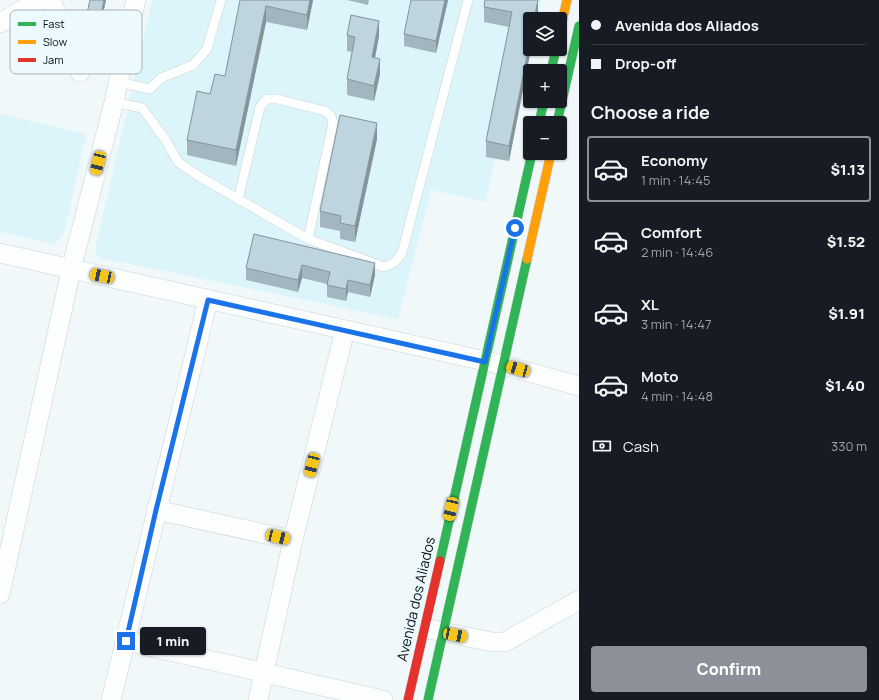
<!DOCTYPE html>
<meta charset="utf-8">
<style>
body{margin:0;font-family:Manrope,sans-serif;background:#242831;color:#f1f3f6;height:100vh;display:flex;flex-direction:column;font-size:15px;white-space:nowrap}
*{box-sizing:border-box;margin:0}
p{font-size:13px;color:#9ea1a6}
.icon{flex:none;width:22px;height:22px;fill:none;stroke:currentColor;stroke-width:2;stroke-linecap:round;stroke-linejoin:round}
.map{position:relative;flex:1;overflow:hidden}
.drawer{display:flex;flex-direction:column;background:#171b24;width:300px}
.drawer>*{flex:none}
.guide{display:grid;align-content:center;height:88px;padding:0 12px;background:#171b24}
.buttons{position:absolute;left:523px;top:12px;display:grid;gap:8px}
.buttons a{display:grid;place-items:center;width:44px;height:44px;border-radius:4px;background:#171b24;box-shadow:0 1px 3px #0004;font-size:20px}
.end{position:absolute;width:18px;height:18px;margin:-9px;border:5px solid #1a73e8;background:#fff;box-shadow:0 0 0 2px #fff}
.from{border-radius:50%}
.bubble{position:absolute;height:28px;border-radius:4px;background:#171b24;box-shadow:0 1px 3px #0004;font-size:13px;font-weight:800;line-height:28px;text-align:center}
.car{position:absolute;width:12px;height:24px;margin:-12px -6px;border-radius:5px;box-shadow:0 0 3px 1px #0007;background:linear-gradient(#f5c518 24%,#345 0 40%,#f5c518 0 76%,#345 0 86%,#f5c518 0)}
.guide b{display:flex;align-items:center;gap:14px;height:38px;font-size:15px}
.guide b+b{border-top:1px solid #363941}
.guide i{width:10px;height:10px;background:#f1f3f6}
ul{padding:0;list-style:none}
li{display:flex;align-items:center;gap:12px;height:66px;margin:0 8px 6px;padding:0 4px;border:2px solid transparent;border-radius:4px}
li div{flex:1}
li b{display:block;font-size:15px}
li em{font-style:normal;font-weight:800}
li.current{border-color:#8c9099}
li>.icon{width:36px;height:36px;stroke-width:1.5}
h2{padding:0 12px;font-size:18px;line-height:48px}
.pay{display:flex;align-items:center;gap:10px;height:44px;padding:0 12px;font-size:15px}
.pay p{margin-inline-start:auto}
.action{display:flex;gap:8px;margin-top:auto;padding:8px 12px}
.action a{flex:1;height:46px;border-radius:4px;background:#8c9099;color:#fff;font-size:16px;font-weight:800;line-height:46px;text-align:center}
main{display:flex;flex:1;min-height:0}
.map>svg:first-child{display:block}
.built{fill:#dbf5fb}
.lines{fill:none;stroke-linecap:round;stroke-linejoin:round}
.lane-casing{stroke:#c9d3d5;stroke-width:10}
.street-casing{stroke:#c9d3d5;stroke-width:20}
.fast-casing{stroke:#c9d3d5;stroke-width:10}
.slow-casing{stroke:#c9d3d5;stroke-width:10}
.jam-casing{stroke:#c9d3d5;stroke-width:10}
.lane{stroke:#fdfefe;stroke-width:9}
.street{stroke:#fdfefe;stroke-width:19}
.fast{stroke:#30b455;stroke-width:9}
.slow{stroke:#ff9f0a;stroke-width:9}
.jam{stroke:#e5322d;stroke-width:9}
.wall{fill:#a3b6bf}
.shaded-wall{fill:#85949b}
.building{fill:#bed4de;stroke:#85949b}
.route{stroke:#1a73e8;stroke-width:5}
.labels{text-anchor:middle;stroke-width:4;stroke-linejoin:round;paint-order:stroke}
.street-label{font-size:14px;fill:#061013;stroke:#edfafd}
.key{fill:#edfafd;stroke:#a8b4b7;stroke-width:1}
.key-label{font-size:11px;fill:#061013}
</style>
<main>
<div class="map">
<svg width="579" height="700" viewBox="0 0 579 700">
<rect width="100%" height="100%" fill="#f0f8fa"/>
<g class="built">
<polygon points="152,0 542,0 537,19 530,19 530,49 531,49 509,161 495,159 486,202 431,190 398,319 101,258 96,255 95,251"/>
<polygon points="0,114 86,134 64,233 54,244 0,232"/>
</g>
<g class="lines">
<g class="lane-casing">
<g id="lane">
<polyline points="118,82 150,89 161,78 193,65 207,49 221,0"/>
<polyline points="114,102 142,108 165,139 178,162 200,177 308,239 384,267 395,262 402,253 468,0"/>
<polyline points="238,200 260,107 267,99 277,99 325,111 331,116 333,123 308,239"/>
</g>
</g>
<g class="street-casing">
<g id="street">
<polyline points="51,0 80,72"/>
<polyline points="0,23 40,0"/>
<polyline points="0,253 503,365 579,386"/>
<polyline points="156,510 293,540"/>
<polyline points="0,594 71,270 114,102 136,0"/>
<polyline points="429,629 492,642 505,642 579,600"/>
<polyline points="126,641 383,700"/>
<polyline points="111,700 208,300"/>
<polyline points="258,700 293,540 345,330"/>
</g>
</g>
<g class="fast-casing">
<g id="fast">
<polyline points="551,71 556,49"/>
<polyline points="539,123 544,101"/>
<polyline points="557,123 579,26"/>
<polyline points="440,561 532,153"/>
<polyline points="428,700 527,259"/>
</g>
</g>
<g class="slow-casing">
<g id="slow">
<polyline points="560,30 567,0"/>
<polyline points="527,259 551,153"/>
</g>
</g>
<g class="jam-casing">
<polyline id="jam" points="408,700 440,561"/>
</g>
<use href="#lane" class="lane"/>
<use href="#street" class="street"/>
<use href="#fast" class="fast"/>
<use href="#slow" class="slow"/>
<use href="#jam" class="jam"/>
</g>
<g class="wall">
<polygon points="90,0 106,0 99,32 85,29 85,22"/>
<polygon points="240,0 313,0 307,30 266,22 236,166 187,155 187,140 210,94 225,76"/>
<polygon points="347,0 369,0 368,5"/>
<polygon points="411,0 448,0 436,53 404,46 404,34"/>
<polygon points="538,0 538,13 537,19 530,19 530,49 531,49 509,161 486,157 486,141 509,27 484,22 484,7"/>
<polygon points="347,35 379,36 375,58 380,74 374,101 347,95 347,79 352,52 347,51"/>
<polygon points="377,139 355,242 340,239 340,231 320,227 320,211"/>
<polygon points="254,234 375,275 370,297 348,292 346,301 327,297 327,284 302,278 298,292 246,280 246,268"/>
</g>
<g class="shaded-wall">
<polygon points="104,0 106,0 99,32 99,25"/>
<polygon points="310,0 313,0 307,30 307,15"/>
<polygon points="445,0 448,0 436,53 436,41"/>
<polygon points="538,0 538,13 537,19 534,19"/>
<polygon points="266,6 266,22 236,166 236,150"/>
<polygon points="379,21 379,36 372,73 372,57"/>
<polygon points="530,41 530,49 531,49 509,161 509,146"/>
<polygon points="380,59 380,74 374,101 374,86"/>
<polygon points="377,123 377,139 355,242 355,226"/>
<polygon points="375,263 375,275 370,297 370,285"/>
<polygon points="302,265 302,278 298,292 298,280"/>
<polygon points="348,280 348,292 346,301 346,289"/>
</g>
<g class="building">
<polygon points="90,0 104,0 99,25 85,22"/>
<polygon points="240,0 310,0 307,15 266,6 236,150 187,140 197,91 210,94 215,74 225,76"/>
<polygon points="411,0 445,0 436,41 404,34"/>
<polygon points="485,0 538,0 534,19 530,19 530,41 509,146 486,141 512,12 484,7"/>
<polygon points="351,15 379,21 372,57 380,59 374,86 347,79 355,37 347,35"/>
<polygon points="340,115 377,123 355,226 340,223 341,216 320,211"/>
<polygon points="254,234 375,263 370,285 348,280 346,289 327,285 330,272 302,265 298,280 246,268"/>
</g>
<g class="lines">
<polyline class="route" points="126,641 156,510 208,300 485,362 515,228"/>
</g>
<g class="labels">
<g class="street-label">
<text transform="translate(416 599) rotate(-77)" y="5">Avenida dos Aliados</text>
</g>
</g>
<rect x="10" y="10" width="132" height="64" rx="6" class="key"/>
<rect x="18" y="22" width="18" height="4" fill="#30b455"/>
<rect x="18" y="40" width="18" height="4" fill="#ff9f0a"/>
<rect x="18" y="58" width="18" height="4" fill="#e5322d"/>
<g class="key-label">
<text x="43" y="28">Fast</text>
<text x="43" y="46">Slow</text>
<text x="43" y="64">Jam</text>
</g>
</svg>
<div class="buttons">
<a><svg class="icon" aria-label="layers" viewBox="0 0 24 24"><path d="M12 4l9 5-9 5-9-5zM3 14l9 5 9-5"/></svg></a>
<a>+</a>
<a>−</a>
</div>
<i class="end from" style="left:515px;top:228px"></i>
<i class="end" style="left:126px;top:641px"></i>
<div class="bubble" style="left:140px;top:627px;width:66px">1 min</div>
<i class="car" style="left:98px;top:163px;rotate:194deg"></i>
<i class="car" style="left:102px;top:276px;rotate:282deg"></i>
<i class="car" style="left:518px;top:369px;rotate:286deg"></i>
<i class="car" style="left:312px;top:465px;rotate:194deg"></i>
<i class="car" style="left:451px;top:509px;rotate:193deg"></i>
<i class="car" style="left:278px;top:537px;rotate:103deg"></i>
<i class="car" style="left:455px;top:635px;rotate:101deg"></i>
</div>
<section class="drawer">
<div class="guide">
<b><i class="from"></i>Avenida dos Aliados</b>
<b><i></i>Drop-off</b>
</div>
<h2>Choose a ride</h2>
<ul>
<li class="current"><svg class="icon" aria-label="car" viewBox="0 0 24 24"><path d="M5 17H2v-5l4-1 3-4h7l3 4 3 1v5h-3M9 17h6M6 11h13"/><circle cx="7" cy="17" r="2"/><circle cx="17" cy="17" r="2"/></svg><div><b>Economy</b><p>1 min · 14:45</p></div><em>$1.13</em></li>
<li><svg class="icon" aria-label="car" viewBox="0 0 24 24"><path d="M5 17H2v-5l4-1 3-4h7l3 4 3 1v5h-3M9 17h6M6 11h13"/><circle cx="7" cy="17" r="2"/><circle cx="17" cy="17" r="2"/></svg><div><b>Comfort</b><p>2 min · 14:46</p></div><em>$1.52</em></li>
<li><svg class="icon" aria-label="car" viewBox="0 0 24 24"><path d="M5 17H2v-5l4-1 3-4h7l3 4 3 1v5h-3M9 17h6M6 11h13"/><circle cx="7" cy="17" r="2"/><circle cx="17" cy="17" r="2"/></svg><div><b>XL</b><p>3 min · 14:47</p></div><em>$1.91</em></li>
<li><svg class="icon" aria-label="car" viewBox="0 0 24 24"><path d="M5 17H2v-5l4-1 3-4h7l3 4 3 1v5h-3M9 17h6M6 11h13"/><circle cx="7" cy="17" r="2"/><circle cx="17" cy="17" r="2"/></svg><div><b>Moto</b><p>4 min · 14:48</p></div><em>$1.40</em></li>
</ul>
<div class="pay"><svg class="icon" aria-label="cash" viewBox="0 0 24 24"><path d="M3 7h18v10H3z"/><circle cx="12" cy="12" r="2"/></svg>Cash<p>330 m</p></div>
<div class="action"><a>Confirm</a></div>
</section>
</main>
